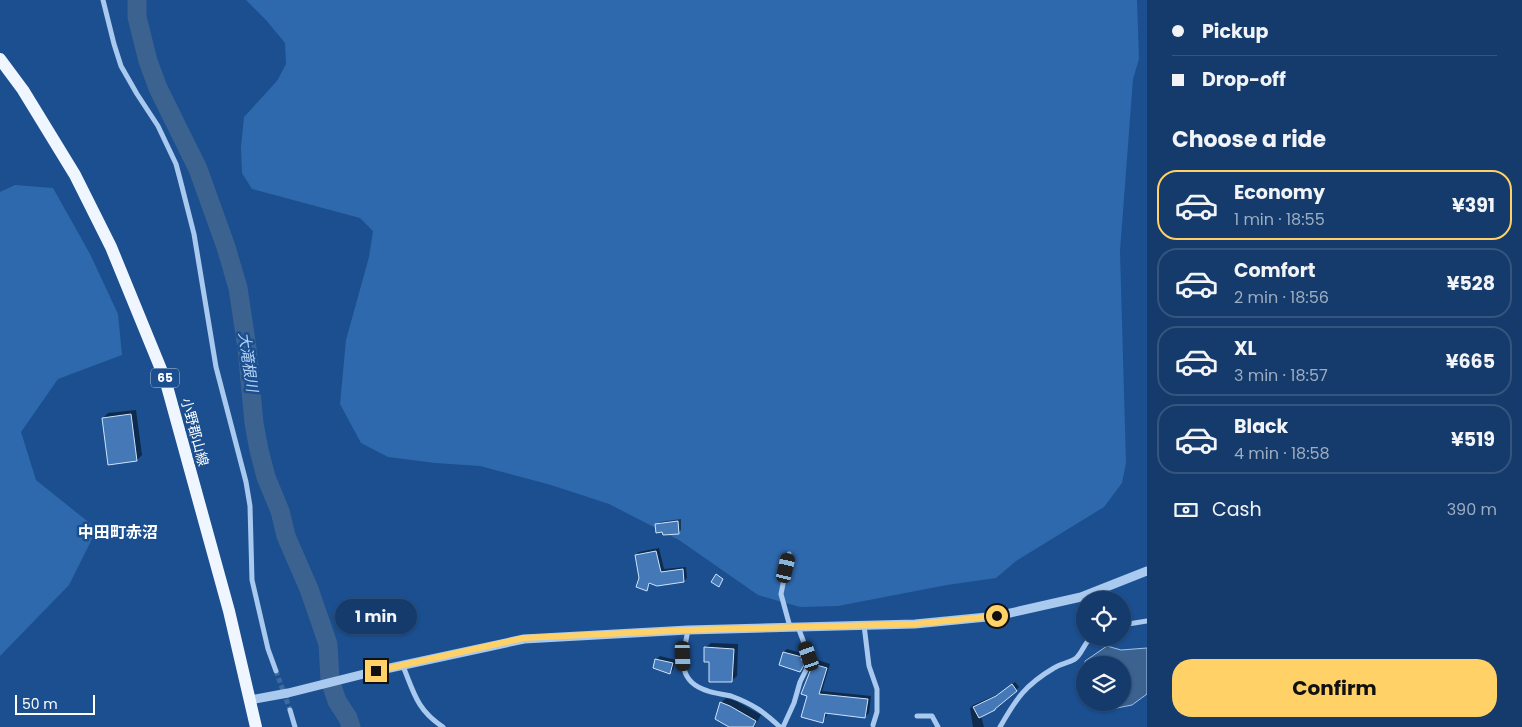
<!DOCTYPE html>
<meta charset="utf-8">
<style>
body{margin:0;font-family:Poppins,"Noto Sans JP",sans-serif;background:#214673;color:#f1f3f6;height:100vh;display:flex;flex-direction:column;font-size:19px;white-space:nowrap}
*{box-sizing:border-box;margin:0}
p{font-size:16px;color:#9dadc1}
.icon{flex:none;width:28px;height:28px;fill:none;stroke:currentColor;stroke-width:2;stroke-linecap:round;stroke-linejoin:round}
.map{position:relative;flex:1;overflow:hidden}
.panel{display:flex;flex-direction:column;background:#143b6b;width:375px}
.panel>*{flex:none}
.guide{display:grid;align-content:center;height:110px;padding:0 25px;background:#143b6b}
.fabs{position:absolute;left:1076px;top:591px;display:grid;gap:10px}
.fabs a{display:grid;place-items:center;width:55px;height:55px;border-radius:50%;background:#143b6b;box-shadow:0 1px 4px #0004,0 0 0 1px #33557e;font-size:25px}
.scale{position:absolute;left:15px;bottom:12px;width:80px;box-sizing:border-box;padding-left:5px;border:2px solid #fff;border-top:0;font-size:14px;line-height:18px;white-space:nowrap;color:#fff;-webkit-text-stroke:4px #1b4f8f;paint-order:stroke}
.end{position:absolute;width:22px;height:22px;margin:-11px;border:6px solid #ffd166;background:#111;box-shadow:0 0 0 2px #111}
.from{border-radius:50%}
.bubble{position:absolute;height:35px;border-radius:18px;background:#143b6b;box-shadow:0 1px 4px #0004,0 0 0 1px #33557e;font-size:16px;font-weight:700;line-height:35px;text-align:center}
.car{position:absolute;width:15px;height:30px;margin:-15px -8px;border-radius:6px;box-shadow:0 0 4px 1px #0007;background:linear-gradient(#222 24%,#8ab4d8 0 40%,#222 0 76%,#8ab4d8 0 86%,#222 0)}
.guide b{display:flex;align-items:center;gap:18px;height:48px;font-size:19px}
.guide b+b{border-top:1px solid #33557e}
.guide i{width:12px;height:12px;background:#f1f3f6}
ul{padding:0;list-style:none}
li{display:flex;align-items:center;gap:15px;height:70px;margin:0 10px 8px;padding:0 15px;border:2px solid #33557e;border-radius:20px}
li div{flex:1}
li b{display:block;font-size:19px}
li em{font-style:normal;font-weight:700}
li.current{border-color:#ffd166}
li>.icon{width:45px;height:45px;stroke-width:1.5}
h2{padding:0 25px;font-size:22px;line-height:60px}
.pay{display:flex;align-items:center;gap:12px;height:55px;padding:0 25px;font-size:19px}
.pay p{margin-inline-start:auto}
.cta{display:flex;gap:10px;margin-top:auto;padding:10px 25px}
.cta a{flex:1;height:58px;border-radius:20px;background:#ffd166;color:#111;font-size:20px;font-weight:700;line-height:58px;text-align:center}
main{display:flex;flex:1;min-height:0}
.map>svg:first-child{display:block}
.green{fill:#2e69ad}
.water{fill:#3c6290;stroke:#9cc4f0}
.shadow{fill:#0007}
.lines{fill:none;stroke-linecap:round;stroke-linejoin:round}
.river{stroke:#3c6290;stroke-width:19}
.building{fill:#4478b7;stroke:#cfe3fa}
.minor-tunnel{stroke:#3d69a0;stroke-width:5;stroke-dasharray:5 2.5;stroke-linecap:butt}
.minor{stroke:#a9c9ee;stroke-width:5}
.tertiary{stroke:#a9c9ee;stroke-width:9}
.primary{stroke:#f0f6ff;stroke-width:12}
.route{stroke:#ffd166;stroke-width:6}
.labels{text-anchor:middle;stroke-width:5;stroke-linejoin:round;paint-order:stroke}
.shield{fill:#1b4f8f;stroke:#bbcadd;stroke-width:1}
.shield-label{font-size:12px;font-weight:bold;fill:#fff}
.street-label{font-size:14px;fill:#fff;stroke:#1b4f8f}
.water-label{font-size:15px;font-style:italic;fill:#b5d3f5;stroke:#1b4f8f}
.quarter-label{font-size:16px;font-weight:bold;fill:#fff;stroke:#1b4f8f}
</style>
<main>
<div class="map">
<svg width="1147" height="727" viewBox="0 0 1147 727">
<rect width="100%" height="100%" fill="#1b4f8f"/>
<g class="green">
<polygon points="246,0 1137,0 1139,59 1133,79 1120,251 1126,463 1122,483 1104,507 1016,561 996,578 947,585 838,606 800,607 758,595 679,540 609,504 551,485 480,466 435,463 388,457 361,443 340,404 346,340 369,257 373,231 360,218 252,189 242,173 241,147 244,117 277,81 286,64 285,43 266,20"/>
<polygon points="15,185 53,188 90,254 118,314 122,355 58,379 21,432 36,480 97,529 69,585 0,656 0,192"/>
</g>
<polygon class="water" points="1107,646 1121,650 1147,648 1147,694 1132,705 1112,709 1108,703 1122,702 1122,665 1085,665 1085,661"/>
<g class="shadow">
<polygon points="136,410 142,455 137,460 103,418 108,413"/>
<polygon points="681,519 681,530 678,533 657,525 660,522"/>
<polygon points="659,548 664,569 686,567 687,578 684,581 651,583 646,589 641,578 636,555 639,552"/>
<polygon points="711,643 738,644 737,676 731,681 711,661 705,648"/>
<polygon points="787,649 805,654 804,657 806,658 803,667 800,670 780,664 784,652"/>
<polygon points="660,656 676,660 673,670 670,673 656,660"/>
<polygon points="818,660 830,664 822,691 871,696 869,713 865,717 828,712 826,717 822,721 808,695 814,664"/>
<polygon points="1015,682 1019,687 1016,690 981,716 984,727 973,727 970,708 973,705 1001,693"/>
<polygon points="726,698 736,701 761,715 754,727 732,727 721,703"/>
</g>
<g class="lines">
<polyline class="river" points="137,0 137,17 148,61 158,88 198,169 226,247 238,288 247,348 254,423 259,450 266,477 280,511 286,536 309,589 328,644 330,680 337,701 348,718 351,727"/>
</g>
<g class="building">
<polygon points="131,414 137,461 108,465 102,418"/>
<polygon points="678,521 679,534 663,535 662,532 656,533 655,524"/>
<polygon points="656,551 661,572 683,569 684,582 657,586 649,583 647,591 636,587 639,578 635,555"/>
<polygon points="716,574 723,579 719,587 711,582"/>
<polygon points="704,647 734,649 732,682 709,682 709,662 704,662"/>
<polygon points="783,652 802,657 801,660 804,661 804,665 800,672 779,665"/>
<polygon points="655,659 673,663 670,674 653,668"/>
<polygon points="813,664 827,668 819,694 868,699 865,718 825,713 823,723 801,717 807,696 801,694"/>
<polygon points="1012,684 1017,691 995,709 995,710 979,718 973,707 996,696"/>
<polygon points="720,702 730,706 756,721 753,727 729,727 715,719"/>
</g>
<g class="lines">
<polyline class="minor-tunnel" points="276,671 290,710"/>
<g class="minor">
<polyline points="103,0 114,44 121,66 137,94 158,126 176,164 180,179 194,234 216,367 246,482 250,506 252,580 268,649 276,671"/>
<polyline points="789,554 781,594 790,627"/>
<polyline points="864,625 869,666 877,689 877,712 873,725"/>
<polyline points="1122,625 1147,621"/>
<path d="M 688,630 C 683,656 675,681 708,691 C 716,694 724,694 731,696 C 753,704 764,712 780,727"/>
<path d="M 403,666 C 414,693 417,710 443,727"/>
<polyline points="290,710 295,727"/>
<polyline points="917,716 932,716 938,727"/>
<polyline points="783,727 794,703 800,682 808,666 809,656 798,627"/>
<path d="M 1000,727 C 1016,699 1025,685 1054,668 C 1060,664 1068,663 1075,659 C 1082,654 1084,643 1091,638"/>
</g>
<polyline class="tertiary" points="250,700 288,693 376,671 524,639 688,630 915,624 997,616 1081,597 1147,571"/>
<polyline class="primary" points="0,59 23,90 75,175 111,247 165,379 229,611 256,727"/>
</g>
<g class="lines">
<polyline class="route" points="376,671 524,638 688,630 915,624 997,616"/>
</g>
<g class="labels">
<rect class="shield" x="151" y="368.5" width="28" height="19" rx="4"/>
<g class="shield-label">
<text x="165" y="382">65</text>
</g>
<g class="street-label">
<text transform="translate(195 432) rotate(75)" y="5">小野郡山線</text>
</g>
<g class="water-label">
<text transform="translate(248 362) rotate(82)" y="5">大滝根川</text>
</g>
<g class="quarter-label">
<text x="118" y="538">中田町赤沼</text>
</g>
</g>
</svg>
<div class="fabs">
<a><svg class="icon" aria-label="locate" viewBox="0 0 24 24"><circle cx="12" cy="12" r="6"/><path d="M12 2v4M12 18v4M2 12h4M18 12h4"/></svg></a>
<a><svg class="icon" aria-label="layers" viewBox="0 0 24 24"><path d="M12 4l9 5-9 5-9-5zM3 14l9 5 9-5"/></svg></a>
</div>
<div class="scale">50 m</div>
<i class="end from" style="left:997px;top:616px"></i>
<i class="end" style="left:376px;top:671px"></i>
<div class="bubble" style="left:335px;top:599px;width:82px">1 min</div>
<i class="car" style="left:786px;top:568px;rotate:13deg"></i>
<i class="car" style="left:683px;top:656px;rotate:178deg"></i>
<i class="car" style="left:809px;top:656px;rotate:341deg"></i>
</div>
<section class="panel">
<div class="guide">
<b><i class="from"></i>Pickup</b>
<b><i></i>Drop-off</b>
</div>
<h2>Choose a ride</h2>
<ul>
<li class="current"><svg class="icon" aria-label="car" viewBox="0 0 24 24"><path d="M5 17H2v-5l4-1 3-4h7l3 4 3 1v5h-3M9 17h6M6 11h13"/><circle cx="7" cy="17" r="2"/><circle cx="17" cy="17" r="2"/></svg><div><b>Economy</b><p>1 min · 18:55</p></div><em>¥391</em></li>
<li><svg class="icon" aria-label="car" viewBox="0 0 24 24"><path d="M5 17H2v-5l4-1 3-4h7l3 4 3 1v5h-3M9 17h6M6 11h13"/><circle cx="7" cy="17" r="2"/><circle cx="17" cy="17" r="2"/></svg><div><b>Comfort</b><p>2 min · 18:56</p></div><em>¥528</em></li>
<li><svg class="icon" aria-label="car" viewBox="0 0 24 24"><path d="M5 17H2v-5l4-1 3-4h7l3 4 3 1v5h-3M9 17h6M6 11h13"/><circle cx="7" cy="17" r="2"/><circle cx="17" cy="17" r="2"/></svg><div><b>XL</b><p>3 min · 18:57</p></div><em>¥665</em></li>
<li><svg class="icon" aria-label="car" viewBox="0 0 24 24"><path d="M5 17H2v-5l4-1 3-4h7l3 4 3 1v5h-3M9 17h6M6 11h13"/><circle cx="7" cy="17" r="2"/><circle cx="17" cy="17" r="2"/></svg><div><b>Black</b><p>4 min · 18:58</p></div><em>¥519</em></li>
</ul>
<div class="pay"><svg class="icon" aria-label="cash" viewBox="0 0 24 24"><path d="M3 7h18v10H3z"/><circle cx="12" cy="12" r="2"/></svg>Cash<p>390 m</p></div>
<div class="cta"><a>Confirm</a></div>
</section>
</main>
